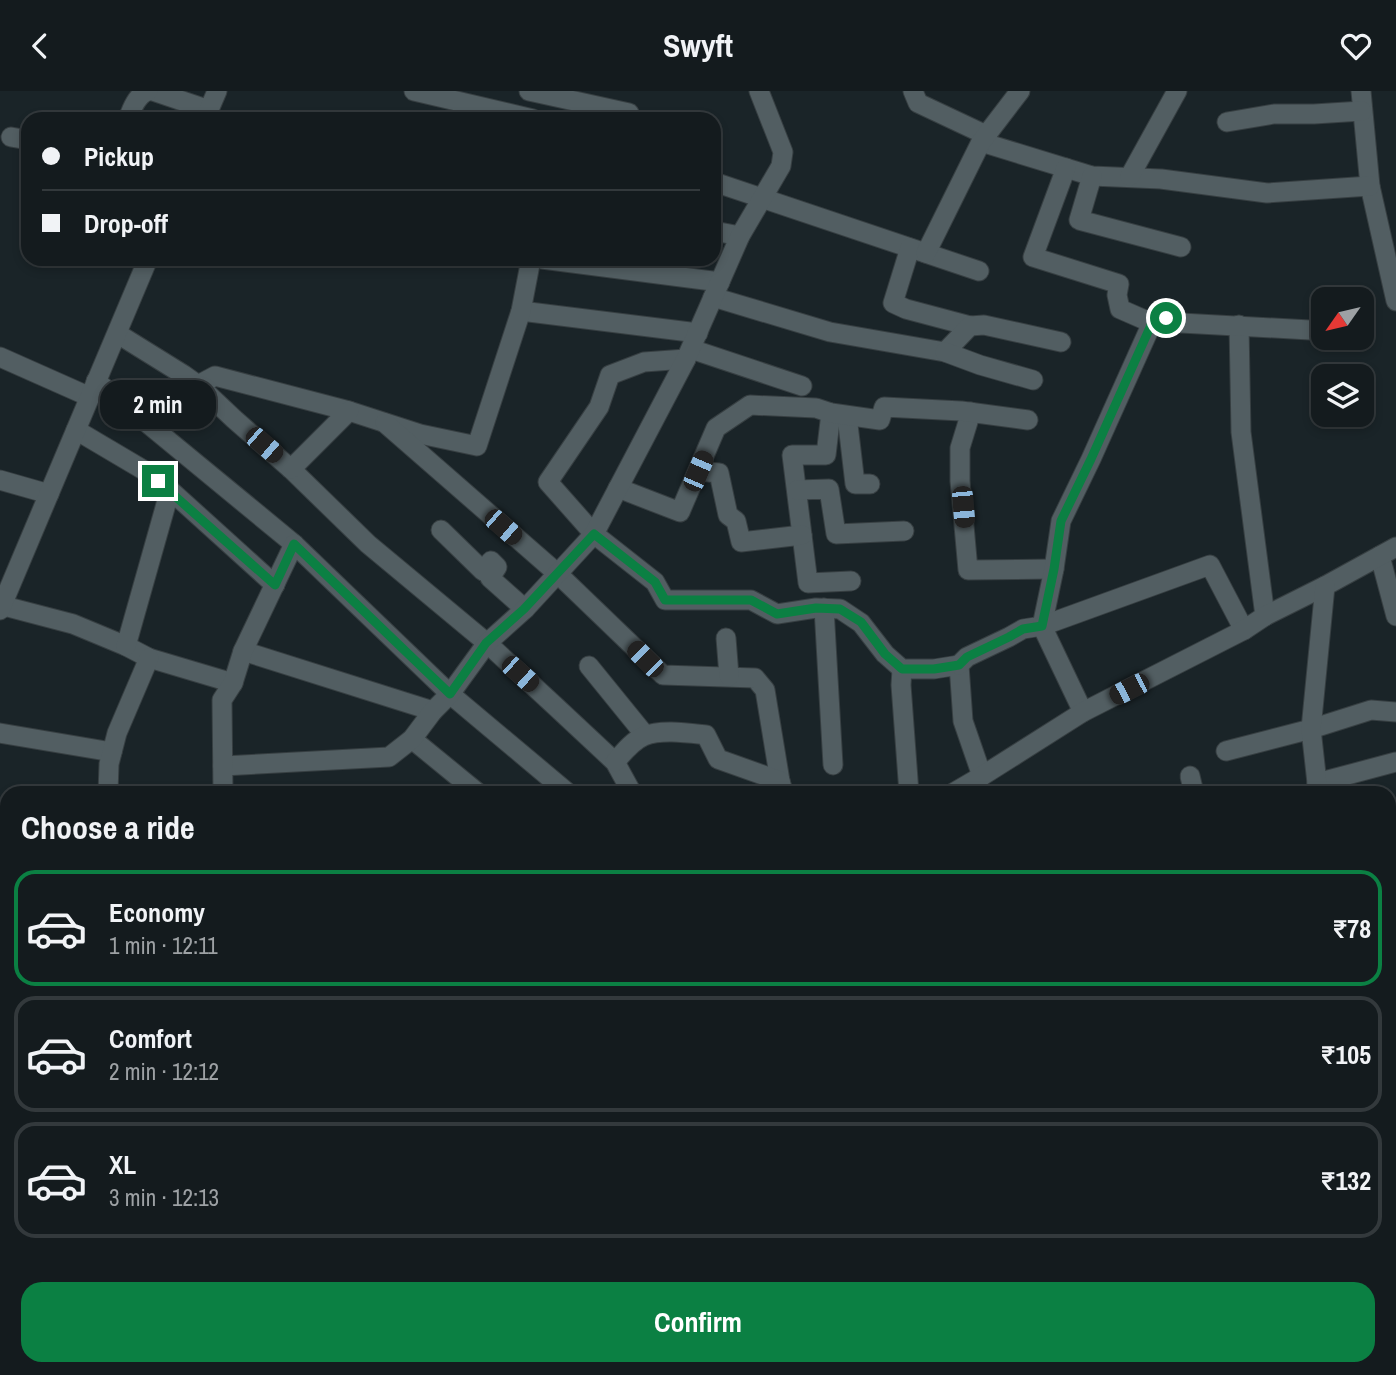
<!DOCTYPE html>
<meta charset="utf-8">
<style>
body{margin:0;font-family:"Archivo Narrow",sans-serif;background:#21282b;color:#f1f3f6;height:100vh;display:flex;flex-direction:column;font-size:26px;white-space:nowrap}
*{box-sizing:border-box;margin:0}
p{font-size:23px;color:#9da1a4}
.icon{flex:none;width:38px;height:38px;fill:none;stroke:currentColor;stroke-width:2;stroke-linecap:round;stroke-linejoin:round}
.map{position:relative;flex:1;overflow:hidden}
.panel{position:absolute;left:0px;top:695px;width:1396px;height:590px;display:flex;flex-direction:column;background:#141b1e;border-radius:21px 21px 0 0;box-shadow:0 4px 10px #0003,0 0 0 2px #33393c}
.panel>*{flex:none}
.banner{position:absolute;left:21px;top:21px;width:700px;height:154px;border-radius:21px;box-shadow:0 4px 10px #0003,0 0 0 2px #33393c;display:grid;align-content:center;height:154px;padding:0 21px;background:#141b1e}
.needle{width:46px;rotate:236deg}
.tools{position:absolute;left:1311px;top:196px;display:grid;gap:14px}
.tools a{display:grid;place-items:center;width:63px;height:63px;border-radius:14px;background:#141b1e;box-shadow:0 4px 10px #0003,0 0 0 2px #33393c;font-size:35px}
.end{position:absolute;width:32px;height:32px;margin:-16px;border:9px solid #0b8043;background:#fff;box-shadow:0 0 0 4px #fff}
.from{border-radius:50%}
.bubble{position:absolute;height:49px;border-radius:21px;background:#141b1e;box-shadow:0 4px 10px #0003,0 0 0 2px #33393c;font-size:23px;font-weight:700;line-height:49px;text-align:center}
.car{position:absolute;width:21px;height:42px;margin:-21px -10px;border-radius:9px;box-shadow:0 0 5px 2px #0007;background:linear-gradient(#222 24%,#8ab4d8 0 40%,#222 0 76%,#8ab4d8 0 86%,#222 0)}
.banner b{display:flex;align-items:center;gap:24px;height:66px;font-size:26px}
.banner b+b{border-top:2px solid #33393c}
.banner i{width:18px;height:18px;background:#f1f3f6}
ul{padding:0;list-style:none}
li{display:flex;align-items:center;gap:21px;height:116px;margin:0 14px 10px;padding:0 7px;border:4px solid #33393c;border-radius:21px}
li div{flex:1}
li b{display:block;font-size:26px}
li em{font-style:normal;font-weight:700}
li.on{border-color:#0b8043}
li>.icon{width:63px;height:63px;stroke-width:1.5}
h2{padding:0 21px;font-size:32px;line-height:84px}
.action{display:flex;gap:14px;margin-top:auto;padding:14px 21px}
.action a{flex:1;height:80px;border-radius:21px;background:#0b8043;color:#fff;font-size:28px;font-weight:700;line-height:80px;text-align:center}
header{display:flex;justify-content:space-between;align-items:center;height:91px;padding:0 21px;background:#141b1e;font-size:32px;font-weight:700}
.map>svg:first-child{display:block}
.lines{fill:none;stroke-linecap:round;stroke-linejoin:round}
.minor-casing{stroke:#373f42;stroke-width:21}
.tertiary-casing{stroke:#373f42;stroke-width:21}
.minor{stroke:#525e62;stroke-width:19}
.tertiary{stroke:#525e62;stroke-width:19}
.route{stroke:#0b8043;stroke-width:9}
</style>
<header><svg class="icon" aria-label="back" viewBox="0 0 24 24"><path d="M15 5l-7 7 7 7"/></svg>Swyft<svg class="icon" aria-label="heart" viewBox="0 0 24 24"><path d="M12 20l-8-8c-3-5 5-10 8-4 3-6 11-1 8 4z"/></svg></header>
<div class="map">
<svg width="1396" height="1284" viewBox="0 0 1396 1284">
<rect width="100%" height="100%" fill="#1a2428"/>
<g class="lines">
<g class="minor-casing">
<g id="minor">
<polyline points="153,0 209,19"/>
<polyline points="414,0 533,28"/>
<polyline points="529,0 629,22"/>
<polyline points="913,0 918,12 986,44"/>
<polyline points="1361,0 1370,95 1396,210"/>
<path d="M 128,28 C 132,17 137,4 148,0"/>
<polyline points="1227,31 1274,23 1314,23 1362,20"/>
<polyline points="11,46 28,49"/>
<polyline points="981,51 1092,85 1161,88 1267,102 1370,95"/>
<polyline points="1066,77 1033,166 1119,193 1117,204 1120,218 1152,232"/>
<polyline points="1092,85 1079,129 1181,156"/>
<polyline points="1130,85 1177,0"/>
<polyline points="714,91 979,180"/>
<polyline points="714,140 740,145"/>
<polyline points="910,157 893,212 906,218 970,235"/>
<polyline points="926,162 981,51 1020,0"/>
<polyline points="542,168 720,191"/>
<polyline points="713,206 830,241 945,261 970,235 984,234 1061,251"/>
<polyline points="521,220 698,242"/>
<polyline points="1239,234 1241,341 1265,525"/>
<polyline points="118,243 184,284 198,294 234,328 291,378 368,453 487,552 554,614 615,671 632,702"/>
<polyline points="691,258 802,295"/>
<polyline points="945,261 980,274 1033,289"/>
<polyline points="0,266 90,306"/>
<polyline points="686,268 644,271 610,284 599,316 548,391 594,443 655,491 665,509 751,509 777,523 816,517 840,518 861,532 885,563 902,578 934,578 959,574 963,630 982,685"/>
<polyline points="96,290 294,453 450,603 568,702"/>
<polyline points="198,294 215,285 349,320 420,343 477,355 521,220 531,168"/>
<polyline points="971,321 960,357 960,390 968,479 1054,478"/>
<polyline points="831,322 826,364 792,364 808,492 851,490"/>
<polyline points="847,325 855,393 870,393"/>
<polyline points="385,332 558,483 663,584 755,587 765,599 780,690"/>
<polyline points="76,339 147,381 170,399 275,494"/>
<polyline points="291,378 349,320"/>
<polyline points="698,380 719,382 728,424 736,430 741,451 802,444"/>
<polyline points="0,389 49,403"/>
<polyline points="618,397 680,421 716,337 750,314 816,317 831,322 880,329 884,316 961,320 1028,329"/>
<polyline points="797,399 829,398 836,443 904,440"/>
<polyline points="441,439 483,480 491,470 497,476 490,487 525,518"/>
<polyline points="1380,465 1396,525"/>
<polyline points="0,514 73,533 126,555 149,567 233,592"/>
<polyline points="824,517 833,674"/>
<polyline points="726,547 729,585"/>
<polyline points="126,555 170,399"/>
<polyline points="243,560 433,620"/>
<polyline points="959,574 967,566 1009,546 1023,538 1042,535 1054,478 1061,430 1091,368 1152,232 1166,227 1181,232 1310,239"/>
<polyline points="589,575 645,644"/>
<polyline points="902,578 901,594 909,702"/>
<polyline points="1083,621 1042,535 1210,474 1244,539"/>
<polyline points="0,642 112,661"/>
<polyline points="412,648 478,702"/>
<polyline points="1226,660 1311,638 1371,619 1396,621"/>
<path d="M 615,671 C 623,662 632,650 644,645 C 661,638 688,642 706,644 L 718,668 L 780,690 L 783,700"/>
<polyline points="223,675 389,666 412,648 433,620 450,603 487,552 525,518 594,443 686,268 740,145 781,75 783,61 759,0"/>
<polyline points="1190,685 1194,702"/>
<polyline points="1317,692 1396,671"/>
<polyline points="108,702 109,673 117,642 149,567"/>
<polyline points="223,702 222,609 233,592 243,560 294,453"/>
<polyline points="953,702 982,685 1083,621 1244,539 1265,525 1325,495 1396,456"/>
<polyline points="1320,702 1317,692 1311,638 1325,495"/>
<polyline points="0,748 7,749"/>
<polyline points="1390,790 1396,784"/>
<polyline points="0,825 7,828"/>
<polyline points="1390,852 1396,851"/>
<polyline points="0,914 7,917"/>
<polyline points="1390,963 1393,919"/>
<polyline points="0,1011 7,1009"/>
<polyline points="0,1054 7,1052"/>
<polyline points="0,1256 3,1256 7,1262"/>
<polyline points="17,1278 22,1284"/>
<polyline points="105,1278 108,1284"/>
<polyline points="249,1278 256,1284"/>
<polyline points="539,1278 596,1284"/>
<polyline points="1173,1278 1217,1281"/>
<polyline points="1374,1278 1376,1284"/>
<polyline points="163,1284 168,1278"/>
<polyline points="494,1284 496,1278"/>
<polyline points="1123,1284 1124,1278"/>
<polyline points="1216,1284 1217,1281 1286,1284"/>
</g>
</g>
<g class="tertiary-casing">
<g id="tertiary">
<polyline points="205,28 217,0"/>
<polyline points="0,519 148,168"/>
</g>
</g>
<use href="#minor" class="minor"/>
<use href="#tertiary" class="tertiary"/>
</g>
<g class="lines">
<polyline class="route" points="158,390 275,494 294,453 450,603 486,552 524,518 594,443 655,491 665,509 751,509 777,523 816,517 840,518 861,531 885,563 902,578 934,578 959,574 967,566 1009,546 1023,538 1042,535 1054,478 1061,430 1091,368 1152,232 1166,227"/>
</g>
</svg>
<div class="tools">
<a><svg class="needle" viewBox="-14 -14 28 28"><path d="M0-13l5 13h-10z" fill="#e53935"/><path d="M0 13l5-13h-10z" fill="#9da1a4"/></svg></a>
<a><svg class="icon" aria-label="layers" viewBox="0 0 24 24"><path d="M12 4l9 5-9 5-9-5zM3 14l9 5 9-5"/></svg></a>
</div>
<i class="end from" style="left:1166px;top:227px"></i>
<i class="end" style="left:158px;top:390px"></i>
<div class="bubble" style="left:100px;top:289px;width:116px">2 min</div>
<i class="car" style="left:264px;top:354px;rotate:131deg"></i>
<i class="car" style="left:698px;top:380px;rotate:23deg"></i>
<i class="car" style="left:963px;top:416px;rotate:175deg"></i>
<i class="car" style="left:503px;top:436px;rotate:131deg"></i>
<i class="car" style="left:645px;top:568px;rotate:315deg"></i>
<i class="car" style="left:520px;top:583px;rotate:132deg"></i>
<i class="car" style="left:1129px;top:598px;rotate:243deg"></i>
<div class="banner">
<b><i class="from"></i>Pickup</b>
<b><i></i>Drop-off</b>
</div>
<section class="panel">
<h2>Choose a ride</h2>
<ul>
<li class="on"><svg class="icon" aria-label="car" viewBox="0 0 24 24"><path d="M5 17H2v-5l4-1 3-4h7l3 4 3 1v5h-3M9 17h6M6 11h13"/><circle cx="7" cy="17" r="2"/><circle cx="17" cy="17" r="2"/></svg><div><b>Economy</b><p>1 min · 12:11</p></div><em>₹78</em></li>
<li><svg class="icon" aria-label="car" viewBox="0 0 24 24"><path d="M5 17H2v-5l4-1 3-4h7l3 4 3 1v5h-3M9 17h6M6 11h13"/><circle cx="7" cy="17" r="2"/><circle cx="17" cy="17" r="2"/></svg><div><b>Comfort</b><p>2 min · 12:12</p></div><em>₹105</em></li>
<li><svg class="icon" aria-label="car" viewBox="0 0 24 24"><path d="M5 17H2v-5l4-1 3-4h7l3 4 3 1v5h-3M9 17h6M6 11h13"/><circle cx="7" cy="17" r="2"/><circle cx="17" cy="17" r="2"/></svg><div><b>XL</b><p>3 min · 12:13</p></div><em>₹132</em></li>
</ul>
<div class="action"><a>Confirm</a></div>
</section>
</div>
